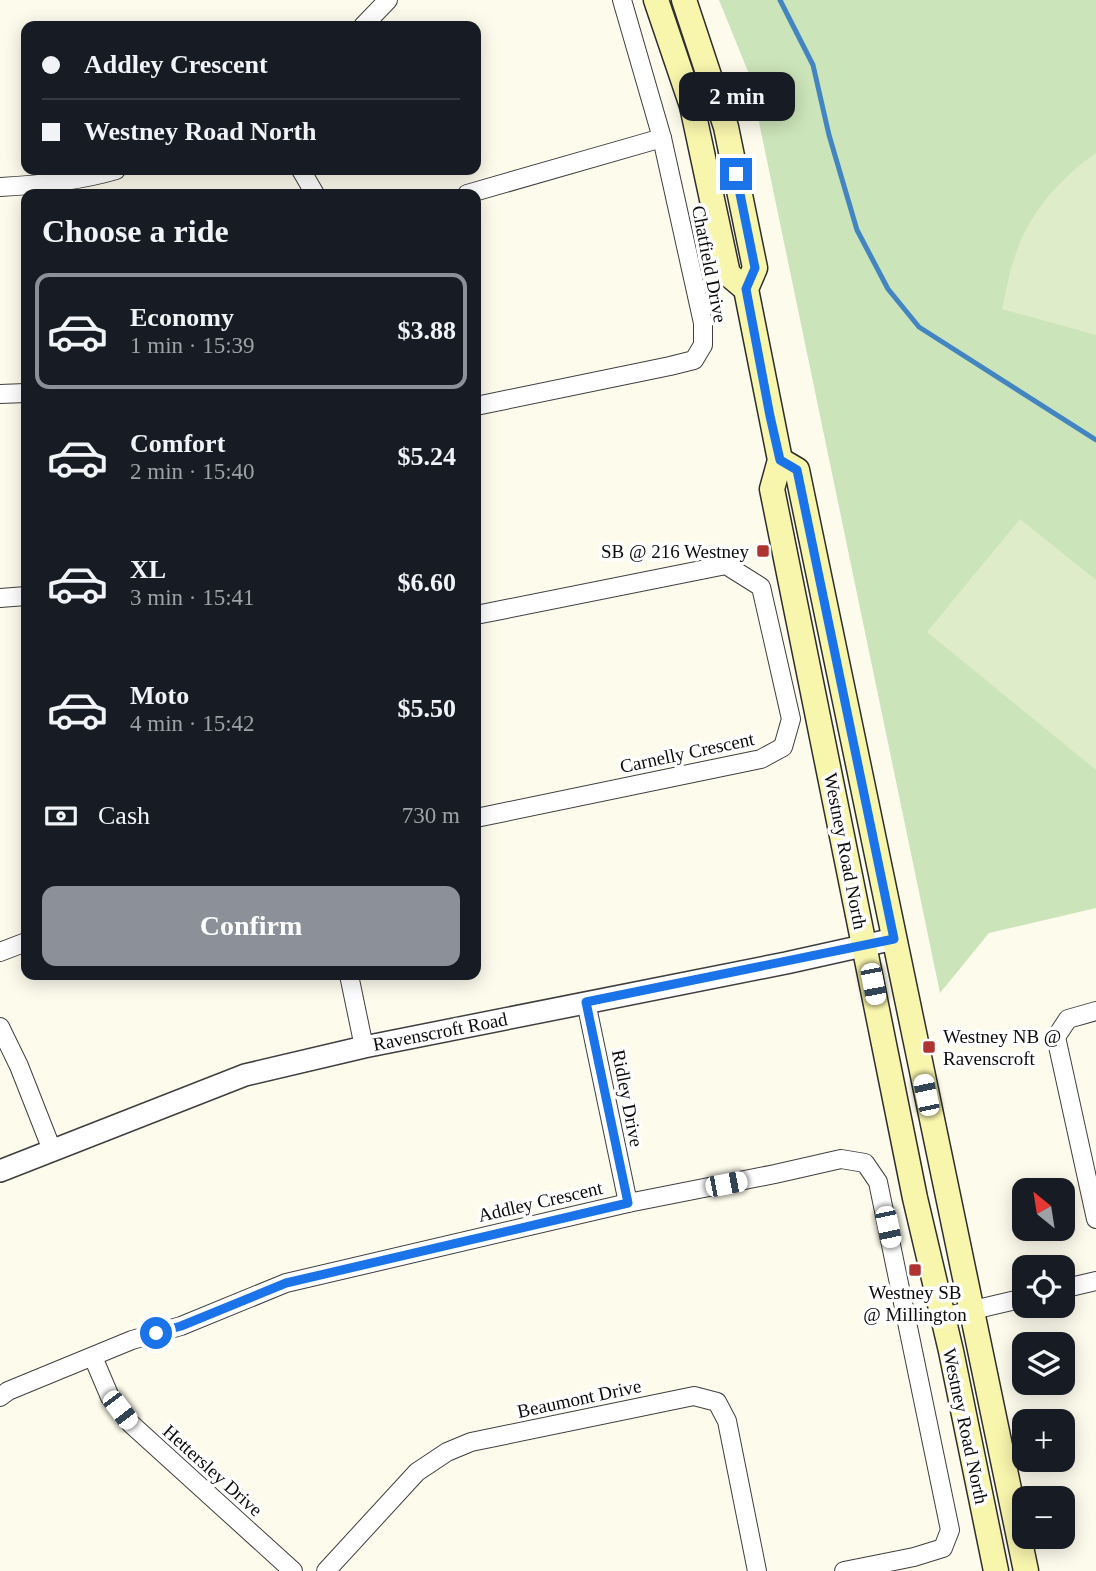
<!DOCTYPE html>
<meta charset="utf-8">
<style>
body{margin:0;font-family:Georgia,serif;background:#242831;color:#f1f3f6;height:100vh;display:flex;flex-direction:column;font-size:26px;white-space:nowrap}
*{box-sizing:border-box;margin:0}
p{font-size:23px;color:#9ea1a6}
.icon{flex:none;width:38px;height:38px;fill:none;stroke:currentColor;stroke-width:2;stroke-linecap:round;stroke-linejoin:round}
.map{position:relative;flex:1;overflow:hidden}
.details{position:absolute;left:21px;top:189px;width:460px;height:791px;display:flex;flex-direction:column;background:#171b24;border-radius:14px;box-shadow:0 4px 18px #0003}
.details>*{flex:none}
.top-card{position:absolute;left:21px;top:21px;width:460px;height:154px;border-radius:14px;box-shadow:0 4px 18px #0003;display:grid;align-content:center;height:154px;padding:0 21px;background:#171b24}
.needle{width:46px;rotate:330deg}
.fabs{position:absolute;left:1012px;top:1178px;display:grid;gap:14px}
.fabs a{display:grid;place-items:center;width:63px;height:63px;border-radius:14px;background:#171b24;box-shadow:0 4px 18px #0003;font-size:35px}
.end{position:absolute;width:32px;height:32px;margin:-16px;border:9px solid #1a73e8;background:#fff;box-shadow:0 0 0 4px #fff}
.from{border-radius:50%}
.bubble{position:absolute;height:49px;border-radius:14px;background:#171b24;box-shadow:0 4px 18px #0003;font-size:23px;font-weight:600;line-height:49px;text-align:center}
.car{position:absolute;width:21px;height:42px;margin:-21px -10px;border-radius:9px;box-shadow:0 0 5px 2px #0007;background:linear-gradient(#fff 24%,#345 0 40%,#fff 0 76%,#345 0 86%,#fff 0)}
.top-card b{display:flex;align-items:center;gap:24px;height:66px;font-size:26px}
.top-card b+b{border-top:2px solid #363941}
.top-card i{width:18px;height:18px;background:#f1f3f6}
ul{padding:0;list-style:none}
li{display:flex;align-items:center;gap:21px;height:116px;margin:0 14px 10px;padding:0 7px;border:4px solid transparent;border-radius:14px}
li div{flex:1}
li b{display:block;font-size:26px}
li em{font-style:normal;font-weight:600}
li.selected{border-color:#8c9099}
li>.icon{width:63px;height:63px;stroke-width:1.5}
h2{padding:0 21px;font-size:32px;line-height:84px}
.pay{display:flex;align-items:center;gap:18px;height:77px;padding:0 21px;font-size:26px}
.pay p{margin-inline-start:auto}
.action{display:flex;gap:14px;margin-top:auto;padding:14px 21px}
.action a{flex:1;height:80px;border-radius:14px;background:#8c9099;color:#fff;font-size:28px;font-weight:600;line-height:80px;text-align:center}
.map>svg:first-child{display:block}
.green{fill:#cce4b9}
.pitch{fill:#deecca}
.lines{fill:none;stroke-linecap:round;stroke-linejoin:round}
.stream{stroke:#4385c1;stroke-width:5}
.minor-casing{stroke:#3f3f3f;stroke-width:20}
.tertiary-casing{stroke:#3f3f3f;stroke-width:24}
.secondary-casing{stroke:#2e2e2e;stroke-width:27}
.minor{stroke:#fff;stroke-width:18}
.tertiary{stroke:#fff;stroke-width:21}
.secondary{stroke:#f8f5ad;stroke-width:24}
.route{stroke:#1a73e8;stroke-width:9}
.poi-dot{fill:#af3431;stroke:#fff;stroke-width:2.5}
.labels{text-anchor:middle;stroke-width:7;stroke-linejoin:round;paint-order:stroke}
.street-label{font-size:19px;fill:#0c0c0c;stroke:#fff}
.poi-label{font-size:19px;fill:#0c0c0c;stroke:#fff;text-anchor:end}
</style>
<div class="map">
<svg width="1096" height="1571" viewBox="0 0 1096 1571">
<rect width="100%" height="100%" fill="#fdfbec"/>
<polygon class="green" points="719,0 1096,0 1096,908 989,933 940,993 749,74"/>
<g class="pitch">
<path d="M 1096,153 L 1096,335 L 1002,309 C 1006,292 1009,273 1015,256 C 1029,213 1060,178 1096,153 Z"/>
<polygon points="1020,519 1096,580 1096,770 927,632"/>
</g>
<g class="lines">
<polyline class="stream" points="780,0 813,65 829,135 857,230 888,289 919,327 1096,440"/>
<g class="minor-casing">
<g id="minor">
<polyline points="363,26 388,0"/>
<polyline points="301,170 315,194"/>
<path d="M 0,187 C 39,185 79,181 116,170"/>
<polyline points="467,194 662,138"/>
<polyline points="0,394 26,393"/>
<polyline points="476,406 670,366 694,360 703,345 703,323 662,138 622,0"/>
<polyline points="0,598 26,596"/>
<polyline points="476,615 726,565 761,587 791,719 783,747 761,759 476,818"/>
<polyline points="0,952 26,942"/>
<polyline points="349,975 364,1047"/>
<polyline points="586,1002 628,1203"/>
<polyline points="1096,1011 1068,1019 1056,1037 1096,1219"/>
<polyline points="0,1027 19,1066 52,1150"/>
<polyline points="1062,1289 1096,1281"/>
<polyline points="943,1317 1024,1298"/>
<polyline points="93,1357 110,1397 130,1423 293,1571"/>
<polyline points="0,1397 8,1391 132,1340 181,1326 286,1283 628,1203 775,1174 841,1159 865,1163 878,1182 950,1530 943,1548 914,1557 844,1571"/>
<polyline points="326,1571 417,1472 447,1452 471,1442 694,1396 717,1402 727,1421 757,1571"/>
</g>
</g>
<g class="tertiary-casing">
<polyline id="tertiary" points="0,1171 245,1075 364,1047 786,963 894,939"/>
</g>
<g class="secondary-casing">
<g id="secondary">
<polyline points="656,0 692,106 728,274 746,289"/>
<polyline points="684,0 726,127 755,268 746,289 780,460 772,489 915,1198 951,1351 996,1571"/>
<polyline points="780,460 797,470 1026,1571"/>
</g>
</g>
<use href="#minor" class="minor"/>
<use href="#tertiary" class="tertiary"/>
<use href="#secondary" class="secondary"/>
</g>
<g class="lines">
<polyline class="route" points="156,1333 181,1326 286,1283 628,1203 586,1002 894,939 797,470 780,460 770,416 746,289 755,268 736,174"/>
</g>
<g class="poi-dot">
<rect x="756" y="544" width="14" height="14" rx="3.5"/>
<rect x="922" y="1040" width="14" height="14" rx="3.5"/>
<rect x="908" y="1263" width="14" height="14" rx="3.5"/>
</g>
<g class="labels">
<g class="street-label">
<text transform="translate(710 264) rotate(79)" y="7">Chatfield Drive</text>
<text transform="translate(687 752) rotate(-12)" y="7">Carnelly Crescent</text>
<text transform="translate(846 851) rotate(79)" y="7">Westney Road North</text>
<text transform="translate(440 1031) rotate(-11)" y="7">Ravenscroft Road</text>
<text transform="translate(628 1098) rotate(79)" y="7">Ridley Drive</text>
<text transform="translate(540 1201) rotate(-13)" y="7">Addley Crescent</text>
<text transform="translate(579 1398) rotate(-12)" y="7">Beaumont Drive</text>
<text transform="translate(966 1426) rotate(78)" y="7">Westney Road North</text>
<text transform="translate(213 1470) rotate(42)" y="7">Hettersley Drive</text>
</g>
<g class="poi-label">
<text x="749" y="558">SB @ 216 Westney</text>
<text x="943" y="1043" text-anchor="start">Westney NB @<tspan x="943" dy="22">Ravenscroft</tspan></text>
<text x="915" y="1299" text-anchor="middle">Westney SB<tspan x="915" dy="22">@ Millington</tspan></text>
</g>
</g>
</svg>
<div class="fabs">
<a><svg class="needle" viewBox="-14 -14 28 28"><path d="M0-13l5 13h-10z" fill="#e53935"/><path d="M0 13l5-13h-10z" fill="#9ea1a6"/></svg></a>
<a><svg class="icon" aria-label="locate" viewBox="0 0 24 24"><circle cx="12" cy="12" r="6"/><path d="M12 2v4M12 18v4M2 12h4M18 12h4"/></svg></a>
<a><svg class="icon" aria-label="layers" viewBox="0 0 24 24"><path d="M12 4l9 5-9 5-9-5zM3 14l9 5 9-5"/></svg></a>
<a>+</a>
<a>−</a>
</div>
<i class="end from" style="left:156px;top:1333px"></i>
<i class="end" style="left:736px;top:174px"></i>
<div class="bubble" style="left:679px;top:72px;width:116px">2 min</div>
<i class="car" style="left:873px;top:984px;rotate:169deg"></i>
<i class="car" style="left:926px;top:1095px;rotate:348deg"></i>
<i class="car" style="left:726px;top:1184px;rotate:79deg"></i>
<i class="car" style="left:888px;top:1227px;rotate:168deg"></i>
<i class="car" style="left:120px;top:1410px;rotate:143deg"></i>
<div class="top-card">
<b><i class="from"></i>Addley Crescent</b>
<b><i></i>Westney Road North</b>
</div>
<section class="details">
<h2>Choose a ride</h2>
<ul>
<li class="selected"><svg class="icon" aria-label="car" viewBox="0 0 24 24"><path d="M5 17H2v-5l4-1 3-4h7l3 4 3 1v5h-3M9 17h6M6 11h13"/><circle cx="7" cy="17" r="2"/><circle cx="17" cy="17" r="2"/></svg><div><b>Economy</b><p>1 min · 15:39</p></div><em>$3.88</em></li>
<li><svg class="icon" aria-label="car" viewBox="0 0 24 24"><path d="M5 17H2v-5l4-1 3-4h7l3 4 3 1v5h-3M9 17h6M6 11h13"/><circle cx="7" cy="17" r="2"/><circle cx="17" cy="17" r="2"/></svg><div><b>Comfort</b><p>2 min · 15:40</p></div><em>$5.24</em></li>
<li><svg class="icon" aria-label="car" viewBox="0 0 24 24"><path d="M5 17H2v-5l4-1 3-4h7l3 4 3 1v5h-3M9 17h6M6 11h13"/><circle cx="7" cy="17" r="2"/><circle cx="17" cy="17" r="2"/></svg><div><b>XL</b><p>3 min · 15:41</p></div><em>$6.60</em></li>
<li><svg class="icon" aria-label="car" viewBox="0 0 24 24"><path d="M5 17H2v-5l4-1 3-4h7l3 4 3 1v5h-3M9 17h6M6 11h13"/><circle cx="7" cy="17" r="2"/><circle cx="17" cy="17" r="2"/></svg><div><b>Moto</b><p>4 min · 15:42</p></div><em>$5.50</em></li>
</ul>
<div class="pay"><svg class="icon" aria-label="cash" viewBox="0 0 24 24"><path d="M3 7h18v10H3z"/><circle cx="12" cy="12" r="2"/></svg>Cash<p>730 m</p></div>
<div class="action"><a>Confirm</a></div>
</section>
</div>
